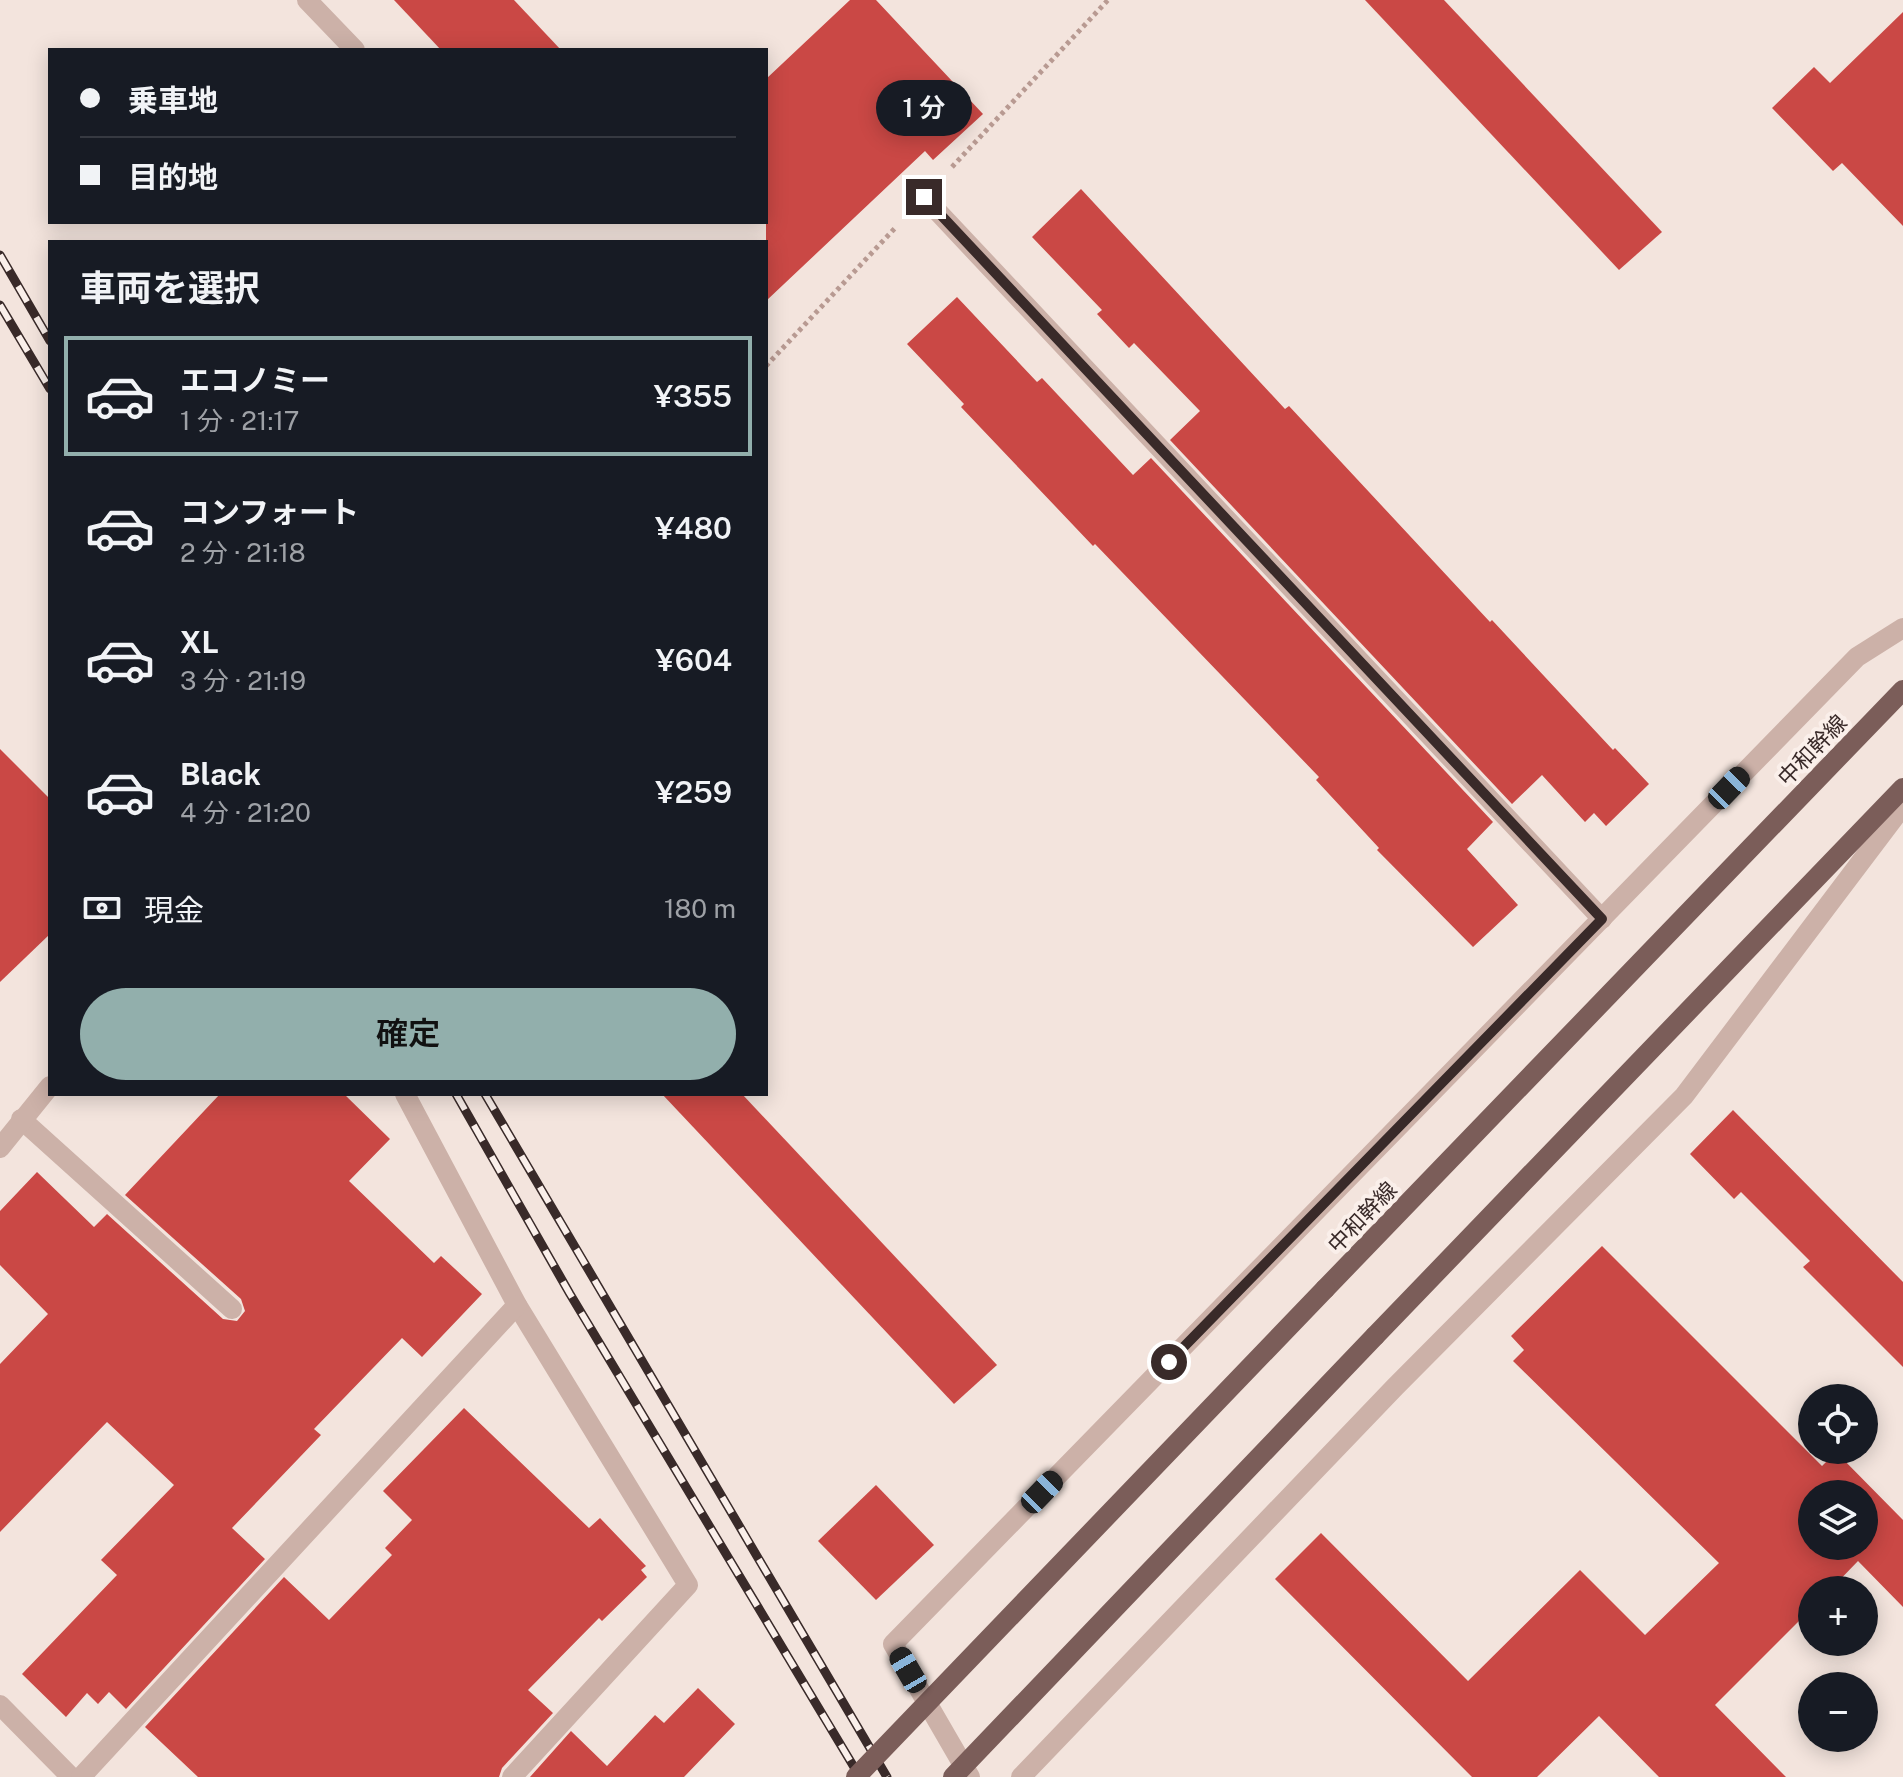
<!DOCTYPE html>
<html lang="ja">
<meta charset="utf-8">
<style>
body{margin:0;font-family:"Public Sans","Noto Sans JP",sans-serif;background:#20242c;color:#f1f3f6;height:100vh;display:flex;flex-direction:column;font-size:30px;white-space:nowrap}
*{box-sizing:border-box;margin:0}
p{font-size:26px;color:#9ea1a6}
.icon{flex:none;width:44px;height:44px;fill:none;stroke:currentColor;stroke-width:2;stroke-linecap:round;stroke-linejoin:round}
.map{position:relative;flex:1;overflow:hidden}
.side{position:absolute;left:48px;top:240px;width:720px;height:856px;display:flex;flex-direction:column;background:#171b24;border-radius:0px;box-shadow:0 4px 20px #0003}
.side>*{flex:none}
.hud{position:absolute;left:48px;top:48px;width:720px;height:176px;border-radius:0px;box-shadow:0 4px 20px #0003;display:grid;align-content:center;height:176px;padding:0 32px;background:#171b24}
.tools{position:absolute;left:1798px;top:1384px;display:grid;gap:16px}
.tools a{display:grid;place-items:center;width:80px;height:80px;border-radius:50%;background:#171b24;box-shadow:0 4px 20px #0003;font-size:40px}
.end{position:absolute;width:36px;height:36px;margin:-18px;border:10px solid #392a29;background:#fff;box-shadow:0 0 0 4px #fff}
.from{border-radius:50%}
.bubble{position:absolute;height:56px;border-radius:28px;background:#171b24;box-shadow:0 4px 20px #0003;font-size:26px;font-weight:600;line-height:56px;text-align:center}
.car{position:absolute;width:24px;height:48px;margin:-24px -12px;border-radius:10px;box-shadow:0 0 6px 2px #0007;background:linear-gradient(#222 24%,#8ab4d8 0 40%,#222 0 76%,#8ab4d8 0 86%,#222 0)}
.hud b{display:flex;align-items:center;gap:28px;height:76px;font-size:30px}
.hud b+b{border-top:2px solid #363941}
.hud i{width:20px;height:20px;background:#f1f3f6}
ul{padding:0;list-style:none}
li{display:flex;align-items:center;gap:24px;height:120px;margin:0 16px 12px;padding:0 16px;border:4px solid transparent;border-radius:0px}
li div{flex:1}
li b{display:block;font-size:30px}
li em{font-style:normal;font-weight:600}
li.on{border-color:#92afac}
li>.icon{width:72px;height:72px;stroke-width:1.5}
h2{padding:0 32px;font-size:36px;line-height:96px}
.pay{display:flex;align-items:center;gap:20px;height:88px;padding:0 32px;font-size:30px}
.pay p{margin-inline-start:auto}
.cta{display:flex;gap:16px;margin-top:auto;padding:16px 32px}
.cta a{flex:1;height:92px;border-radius:48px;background:#92afac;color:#111;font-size:32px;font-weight:600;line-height:92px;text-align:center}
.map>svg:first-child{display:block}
.building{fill:#ca4845;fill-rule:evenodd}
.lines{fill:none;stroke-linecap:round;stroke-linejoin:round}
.path{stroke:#b89a92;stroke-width:5;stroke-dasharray:4 4;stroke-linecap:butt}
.minor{stroke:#ccb1a8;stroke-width:20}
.major{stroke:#7b5d59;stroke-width:20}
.rail-casing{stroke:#392a29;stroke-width:9}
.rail{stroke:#faefea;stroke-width:6;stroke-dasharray:18;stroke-linecap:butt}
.major-bridge{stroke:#7b5d59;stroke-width:20}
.route{stroke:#392a29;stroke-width:10}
.labels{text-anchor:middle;stroke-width:8;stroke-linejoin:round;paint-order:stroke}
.street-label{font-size:22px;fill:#392a29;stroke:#faefea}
</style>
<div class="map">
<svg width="1903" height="1777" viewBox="0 0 1903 1777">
<rect width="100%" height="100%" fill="#f3e4dd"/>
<g class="building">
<polygon points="394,0 514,0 561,50 441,50"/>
<polygon points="850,0 876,0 983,114 933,160 925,151 766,301 766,79"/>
<polygon points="1365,0 1444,0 1662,232 1619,270"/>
<polygon points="1903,12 1903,226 1842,163 1833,171 1772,108 1814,67 1830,83"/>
<polygon points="1081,189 1285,409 1289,406 1490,622 1492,620 1613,750 1615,748 1649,784 1606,826 1594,813 1585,822 1542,775 1512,804 1170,440 1200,411 1134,343 1129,348 1097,314 1102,310 1032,237"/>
<polygon points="957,297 1037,382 1042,378 1133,475 1151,458 1493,822 1467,849 1518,905 1473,947 1377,850 1379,848 1316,780 1319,777 1095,544 1093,546 961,407 964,404 907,344"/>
<polygon points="0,749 50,799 50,934 0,982"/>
<polygon points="220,1094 344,1094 390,1139 349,1181 434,1263 441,1256 482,1294 422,1357 402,1338 314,1429 321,1435 232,1528 265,1559 126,1709 109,1692 98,1704 87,1693 66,1717 22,1674 117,1575 101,1560 174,1485 107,1422 0,1532 0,1364 48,1314 0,1265 0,1211 37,1172 94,1227 107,1214 223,1319 237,1321 245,1311 241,1299 125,1195"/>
<polygon points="662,1094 742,1094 997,1365 954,1404"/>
<polygon points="1733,1110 1903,1282 1903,1367 1803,1267 1810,1261 1741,1192 1734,1199 1690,1154"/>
<path d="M 1602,1246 L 1822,1466 L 1836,1452 L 1903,1520 L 1903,1607 L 1858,1561 L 1830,1590 L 1812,1590 L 1812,1608 L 1715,1705 L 1786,1777 L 1659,1777 L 1599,1716 L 1537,1777 L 1472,1777 L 1275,1579 L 1321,1533 L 1468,1681 L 1580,1570 L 1645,1635 L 1719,1563 L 1513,1361 L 1524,1350 L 1511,1336 ZM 1812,1494 L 1864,1494 L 1864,1546 L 1812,1546 Z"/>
<polygon points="464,1408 589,1528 600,1518 646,1566 641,1570 647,1577 602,1621 599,1618 528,1690 553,1713 502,1768 499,1777 198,1777 145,1727 284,1577 329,1620 392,1555 385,1548 412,1520 383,1491"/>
<polygon points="876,1485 934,1545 876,1600 818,1541"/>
<polygon points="698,1688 735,1724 684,1777 530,1777 571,1731 607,1766 655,1715 664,1723"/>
</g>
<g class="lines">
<g class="path">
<polyline points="952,167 1108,0"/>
<polyline points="766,366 896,227"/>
</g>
<g class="minor">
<polyline points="307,0 355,50"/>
<polyline points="924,197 1602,919"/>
<polyline points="405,1094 517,1305 688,1585 512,1777"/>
<polyline points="21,1119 232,1309"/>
<polyline points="0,1148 50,1086"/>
<polyline points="0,1705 71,1777"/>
<polyline points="81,1777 517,1305"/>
<polyline points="970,1777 893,1644 1857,657 1903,628"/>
<polyline points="1021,1777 1395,1387 1684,1096 1903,806"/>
</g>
<g class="major">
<polyline points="1325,1289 1903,690"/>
<polyline points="1375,1336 1903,788"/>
</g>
<g class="rail-casing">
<g id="rail">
<polyline points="0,255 50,341"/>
<polyline points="0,305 50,389"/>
<polyline points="456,1094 570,1294 860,1777"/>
<polyline points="485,1094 887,1777"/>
</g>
</g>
<use href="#rail" class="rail"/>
<g class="major-bridge">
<polyline points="856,1777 1325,1289"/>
<polyline points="953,1777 1375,1336"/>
</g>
</g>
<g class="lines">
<polyline class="route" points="924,197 1602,919 1169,1362"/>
</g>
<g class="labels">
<g class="street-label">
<text transform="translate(1812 750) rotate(-46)" y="8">中和幹線</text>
<text transform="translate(1362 1217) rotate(-46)" y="8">中和幹線</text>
</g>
</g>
</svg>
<div class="tools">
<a><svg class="icon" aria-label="locate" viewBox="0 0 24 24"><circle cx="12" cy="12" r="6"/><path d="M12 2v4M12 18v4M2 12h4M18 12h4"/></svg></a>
<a><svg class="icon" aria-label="layers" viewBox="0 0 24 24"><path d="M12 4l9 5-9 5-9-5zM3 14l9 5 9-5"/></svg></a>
<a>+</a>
<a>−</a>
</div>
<i class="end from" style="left:1169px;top:1362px"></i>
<i class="end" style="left:924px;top:197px"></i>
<div class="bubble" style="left:876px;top:80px;width:96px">1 分</div>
<i class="car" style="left:1729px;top:788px;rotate:44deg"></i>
<i class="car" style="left:1042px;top:1492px;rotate:44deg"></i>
<i class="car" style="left:908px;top:1670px;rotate:330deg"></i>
<div class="hud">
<b><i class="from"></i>乗車地</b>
<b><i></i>目的地</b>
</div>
<section class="side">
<h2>車両を選択</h2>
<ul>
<li class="on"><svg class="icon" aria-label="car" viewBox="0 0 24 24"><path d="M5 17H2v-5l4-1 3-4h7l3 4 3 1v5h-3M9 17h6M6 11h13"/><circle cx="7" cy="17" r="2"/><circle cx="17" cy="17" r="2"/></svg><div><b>エコノミー</b><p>1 分 · 21:17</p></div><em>¥355</em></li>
<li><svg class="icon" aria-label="car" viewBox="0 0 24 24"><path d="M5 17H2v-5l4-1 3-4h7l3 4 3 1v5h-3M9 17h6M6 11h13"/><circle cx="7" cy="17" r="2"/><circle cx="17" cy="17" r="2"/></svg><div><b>コンフォート</b><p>2 分 · 21:18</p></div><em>¥480</em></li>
<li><svg class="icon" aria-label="car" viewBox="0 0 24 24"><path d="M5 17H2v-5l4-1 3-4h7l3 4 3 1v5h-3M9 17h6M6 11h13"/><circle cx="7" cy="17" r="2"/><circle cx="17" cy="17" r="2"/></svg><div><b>XL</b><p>3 分 · 21:19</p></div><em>¥604</em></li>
<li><svg class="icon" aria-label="car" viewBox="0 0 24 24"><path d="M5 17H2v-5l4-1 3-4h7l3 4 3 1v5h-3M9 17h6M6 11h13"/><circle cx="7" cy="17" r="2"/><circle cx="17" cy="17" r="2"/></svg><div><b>Black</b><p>4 分 · 21:20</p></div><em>¥259</em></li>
</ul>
<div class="pay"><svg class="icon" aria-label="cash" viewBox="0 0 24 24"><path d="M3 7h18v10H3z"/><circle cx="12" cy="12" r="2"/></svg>現金<p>180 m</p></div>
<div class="cta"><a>確定</a></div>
</section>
</div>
